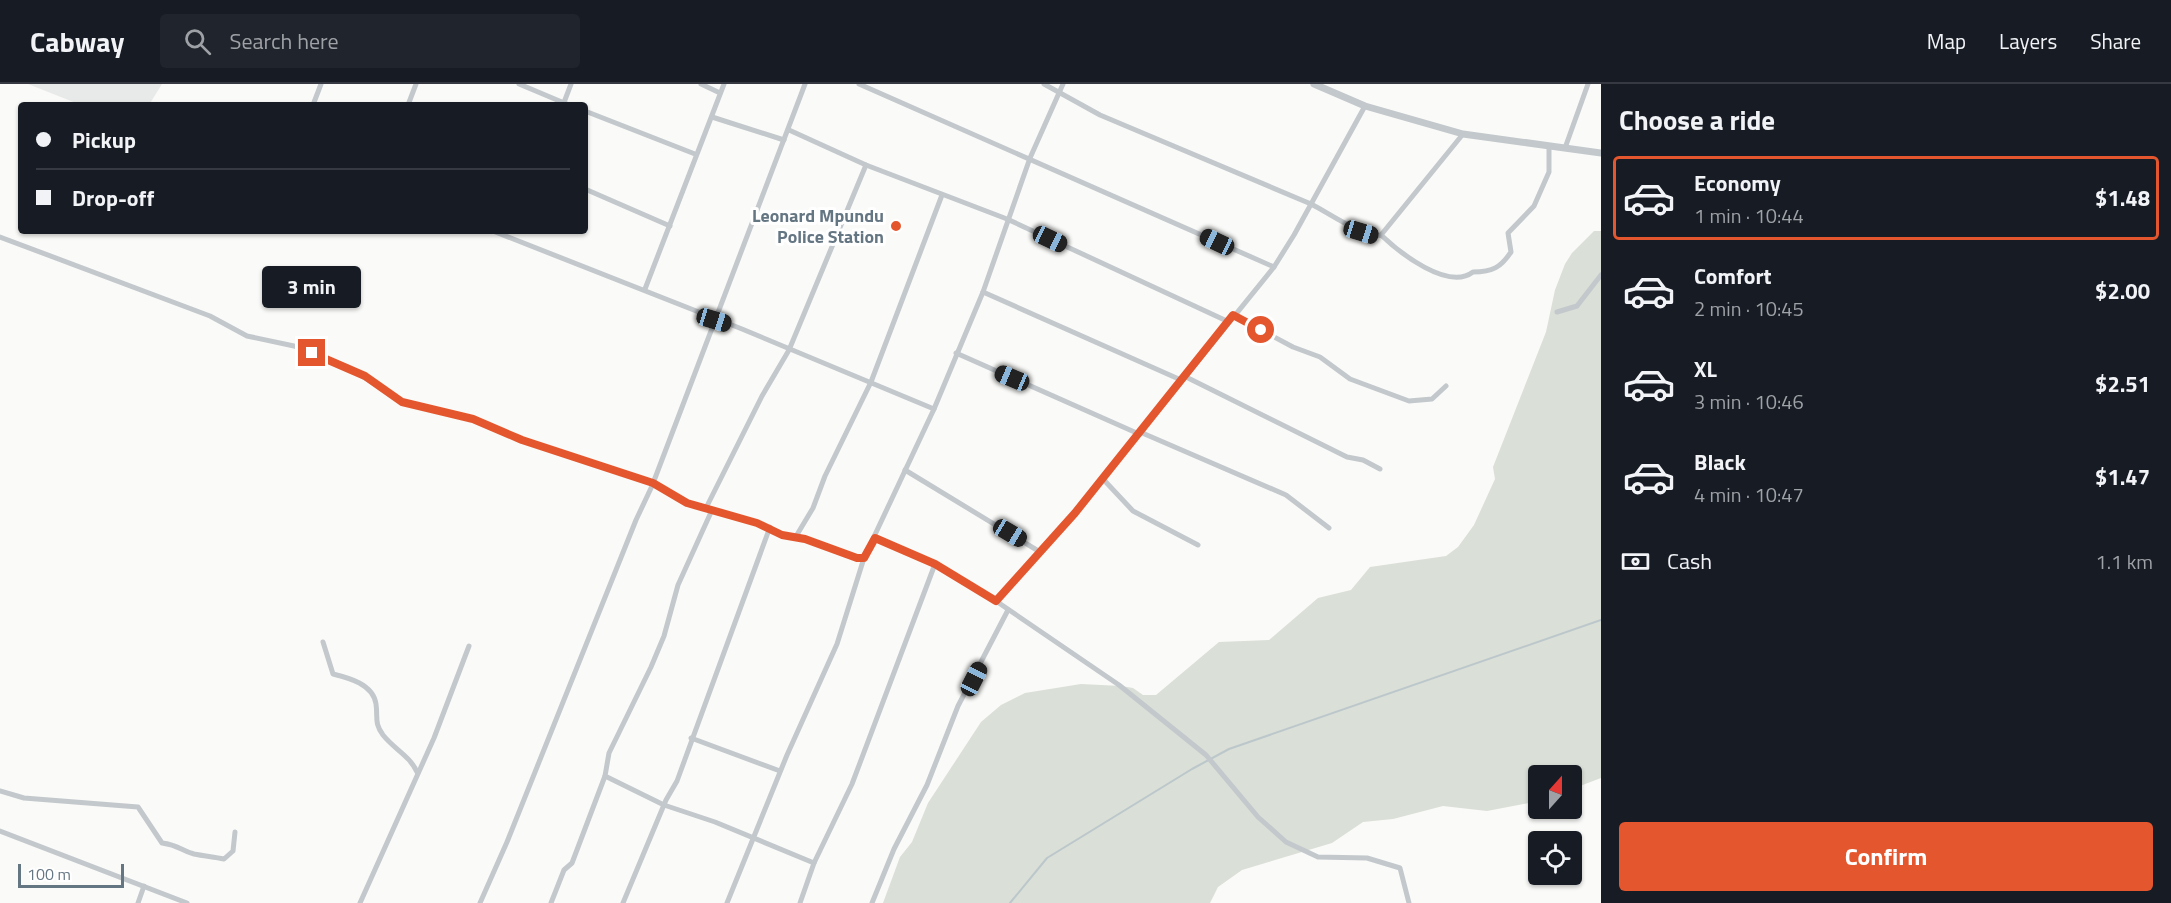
<!DOCTYPE html>
<meta charset="utf-8">
<style>
body{margin:0;font-family:"Titillium Web",sans-serif;background:#20242c;color:#f1f3f6;height:100vh;display:flex;flex-direction:column;font-size:22px;white-space:nowrap}
*{box-sizing:border-box;margin:0}
p{font-size:20px;color:#9ea1a6}
.icon{flex:none;width:33px;height:33px;fill:none;stroke:currentColor;stroke-width:2;stroke-linecap:round;stroke-linejoin:round}
.map{position:relative;flex:1;overflow:hidden}
.drawer{display:flex;flex-direction:column;background:#171b24;width:570px}
.drawer>*{flex:none}
.guide{position:absolute;left:18px;top:18px;width:570px;height:132px;border-radius:6px;box-shadow:0 2px 4px #0004;display:grid;align-content:center;height:132px;padding:0 18px;background:#171b24}
.needle{width:39px;rotate:21deg}
.controls{position:absolute;left:1528px;top:681px;display:grid;gap:12px}
.controls a{display:grid;place-items:center;width:54px;height:54px;border-radius:6px;background:#171b24;box-shadow:0 2px 4px #0004;font-size:30px}
.scale{position:absolute;left:18px;bottom:15px;width:106px;box-sizing:border-box;padding-left:6px;border:3px solid #657683;border-top:0;font-size:16px;line-height:21px;white-space:nowrap;color:#657683;-webkit-text-stroke:4px #fff;paint-order:stroke}
.end{position:absolute;width:27px;height:27px;margin:-14px;border:8px solid #e4572e;background:#fff;box-shadow:0 0 0 3px #fff}
.from{border-radius:50%}
.bubble{position:absolute;height:42px;border-radius:6px;background:#171b24;box-shadow:0 2px 4px #0004;font-size:20px;font-weight:700;line-height:42px;text-align:center}
.car{position:absolute;width:18px;height:36px;margin:-18px -9px;border-radius:8px;box-shadow:0 0 4px 2px #0007;background:linear-gradient(#222 24%,#8ab4d8 0 40%,#222 0 76%,#8ab4d8 0 86%,#222 0)}
.guide b{display:flex;align-items:center;gap:21px;height:57px;font-size:22px}
.guide b+b{border-top:2px solid #363941}
.guide i{width:15px;height:15px;background:#f1f3f6}
ul{padding:0;list-style:none}
li{display:flex;align-items:center;gap:18px;height:84px;margin:0 12px 9px;padding:0 6px;border:3px solid transparent;border-radius:6px}
li div{flex:1}
li b{display:block;font-size:22px}
li em{font-style:normal;font-weight:700}
li.selected{border-color:#e4572e}
li>.icon{width:54px;height:54px;stroke-width:1.5}
h2{padding:0 18px;font-size:27px;line-height:72px}
.pay{display:flex;align-items:center;gap:15px;height:66px;padding:0 18px;font-size:22px}
.pay p{margin-inline-start:auto}
.action{display:flex;gap:12px;margin-top:auto;padding:12px 18px}
.action a{flex:1;height:69px;border-radius:6px;background:#e4572e;color:#fff;font-size:24px;font-weight:700;line-height:69px;text-align:center}
header{display:flex;align-items:center;gap:36px;box-sizing:border-box;height:84px;padding:0 30px;background:#171b24;border-bottom:2px solid #363941}
header strong{font-size:28px}
nav{display:flex;gap:33px;margin-inline-start:auto;font-size:21px}
.search{width:420px;height:54px;background:#20242c;display:flex;align-items:center;gap:15px;box-sizing:border-box;padding:0 21px;border-radius:6px;color:#9ea1a6;font-size:22px}
main{display:flex;flex:1;min-height:0}
.map>svg:first-child{display:block}
.built{fill:#e8e9e9}
.green{fill:#dadfd7}
.lines{fill:none;stroke-linecap:round;stroke-linejoin:round}
.stream{stroke:#bbc7cb;stroke-width:2}
.minor{stroke:#c3c8cc;stroke-width:5}
.tertiary{stroke:#c3c8cc;stroke-width:7}
.route{stroke:#e4572e;stroke-width:8}
.poi-dot{fill:#e4572e;stroke:#fff;stroke-width:2}
.labels{text-anchor:middle;stroke-width:6;stroke-linejoin:round;paint-order:stroke}
.poi-label{font-size:18px;font-weight:bold;fill:#657683;stroke:#fff;text-anchor:end}
</style>
<header>
<strong>Cabway</strong>
<div class="search"><svg class="icon" aria-label="search" viewBox="0 0 24 24"><circle cx="10" cy="10" r="6"/><path d="M15 15l6 6"/></svg>Search here</div>
<nav><a>Map</a><a>Layers</a><a>Share</a></nav>
</header>
<main>
<div class="map">
<svg width="1601" height="819" viewBox="0 0 1601 819">
<rect width="100%" height="100%" fill="#fafaf8"/>
<polygon class="built" points="28,0 162,0 149,21 81,21"/>
<polygon class="green" points="1594,147 1601,147 1601,694 1572,705 1572,692 1539,692 1539,717 1487,727 1443,722 1393,735 1363,738 1332,759 1242,786 1218,803 1210,819 883,819 900,773 912,758 928,719 981,638 1001,621 1025,609 1081,600 1121,602 1133,604 1143,611 1156,611 1219,558 1269,556 1318,514 1351,506 1370,483 1446,472 1458,463 1474,441 1495,395 1493,383 1546,248 1555,206 1565,180 1572,169"/>
<g class="lines">
<polyline class="stream" points="1010,819 1047,774 1192,685 1229,665 1601,536"/>
<g class="minor">
<polyline points="519,0 569,21"/>
<polyline points="701,0 720,9"/>
<polyline points="859,0 1274,183"/>
<path d="M 1044,0 L 1100,31 L 1311,120 C 1329,129 1364,154 1381,151 L 1463,50"/>
<polyline points="313,21 321,0"/>
<polyline points="408,21 416,0"/>
<polyline points="563,21 571,0"/>
<polyline points="585,27 695,70"/>
<polyline points="712,33 784,56"/>
<polyline points="789,46 866,81 1007,135 1229,238"/>
<polyline points="1565,64 1588,0"/>
<polyline points="585,105 670,142"/>
<polyline points="493,147 742,245 934,325"/>
<path d="M 1381,151 C 1400,169 1448,207 1473,188 C 1493,188 1501,183 1511,168 L 1508,149 L 1534,122 L 1549,88 L 1549,62"/>
<polyline points="0,153 210,232 247,252 294,262 348,283 402,318 473,335 522,356 653,399 687,419 757,439 782,451 805,455 857,474 864,474 934,325 983,208 1030,74 1063,0"/>
<polyline points="645,205 724,0"/>
<polyline points="983,208 1181,296"/>
<polyline points="1557,228 1577,222 1601,191"/>
<polyline points="1233,231 1293,263 1320,273 1350,295 1409,317 1432,315 1446,302"/>
<polyline points="956,269 1139,350"/>
<polyline points="1184,292 1347,373 1363,376 1380,385"/>
<polyline points="1140,348 1286,411 1329,444"/>
<polyline points="905,386 1040,468"/>
<polyline points="1103,395 1133,427 1198,461"/>
<polyline points="706,424 762,312 789,266 866,81"/>
<polyline points="712,426 678,501 664,552 651,583 609,669 605,692 664,721 715,738 814,779 852,700 935,480"/>
<polyline points="795,454 813,424 825,392 871,298 942,111"/>
<polyline points="875,454 935,480 996,517 1119,601 1206,671 1258,733 1286,758 1318,773 1367,774 1400,784 1409,819"/>
<polyline points="996,517 1075,429 1274,183 1294,151 1365,22"/>
<path d="M 323,558 L 333,590 C 349,594 373,600 376,620 C 378,634 374,639 383,651 C 394,665 410,672 417,688"/>
<polyline points="691,654 780,687"/>
<path d="M 0,707 L 24,714 L 138,723 L 162,759 C 179,761 180,766 194,770 C 204,772 214,773 224,775 L 233,767 L 235,748"/>
<polyline points="0,747 187,819"/>
<polyline points="138,819 144,802"/>
<polyline points="360,819 434,654 469,562"/>
<polyline points="480,819 507,758 636,436 652,402 805,0"/>
<polyline points="551,819 564,786 572,779 605,692"/>
<polyline points="623,819 666,716 677,697 770,443"/>
<polyline points="727,819 787,671 837,560 864,474"/>
<polyline points="800,819 814,779"/>
<polyline points="872,819 894,765 927,701 958,622 1008,526"/>
</g>
<polyline class="tertiary" points="1314,0 1365,22 1463,50 1601,69"/>
</g>
<g class="lines">
<polyline class="route" points="312,269 365,292 402,318 473,335 522,356 653,399 687,419 757,439 782,451 805,455 857,474 864,474 875,454 935,480 996,517 1075,429 1233,231 1261,246"/>
</g>
<circle class="poi-dot" cx="896" cy="142" r="6"/>
<g class="labels">
<g class="poi-label">
<text x="884" y="138">Leonard Mpundu<tspan x="884" dy="21">Police Station</tspan></text>
</g>
</g>
</svg>
<div class="controls">
<a><svg class="needle" viewBox="-14 -14 28 28"><path d="M0-13l5 13h-10z" fill="#e53935"/><path d="M0 13l5-13h-10z" fill="#9ea1a6"/></svg></a>
<a><svg class="icon" aria-label="locate" viewBox="0 0 24 24"><circle cx="12" cy="12" r="6"/><path d="M12 2v4M12 18v4M2 12h4M18 12h4"/></svg></a>
</div>
<div class="scale">100 m</div>
<i class="end from" style="left:1261px;top:246px"></i>
<i class="end" style="left:312px;top:269px"></i>
<div class="bubble" style="left:262px;top:182px;width:99px">3 min</div>
<i class="car" style="left:1361px;top:148px;rotate:107deg"></i>
<i class="car" style="left:1050px;top:155px;rotate:115deg"></i>
<i class="car" style="left:1217px;top:158px;rotate:295deg"></i>
<i class="car" style="left:714px;top:236px;rotate:107deg"></i>
<i class="car" style="left:1012px;top:294px;rotate:293deg"></i>
<i class="car" style="left:1010px;top:449px;rotate:121deg"></i>
<i class="car" style="left:974px;top:595px;rotate:27deg"></i>
<div class="guide">
<b><i class="from"></i>Pickup</b>
<b><i></i>Drop-off</b>
</div>
</div>
<section class="drawer">
<h2>Choose a ride</h2>
<ul>
<li class="selected"><svg class="icon" aria-label="car" viewBox="0 0 24 24"><path d="M5 17H2v-5l4-1 3-4h7l3 4 3 1v5h-3M9 17h6M6 11h13"/><circle cx="7" cy="17" r="2"/><circle cx="17" cy="17" r="2"/></svg><div><b>Economy</b><p>1 min · 10:44</p></div><em>$1.48</em></li>
<li><svg class="icon" aria-label="car" viewBox="0 0 24 24"><path d="M5 17H2v-5l4-1 3-4h7l3 4 3 1v5h-3M9 17h6M6 11h13"/><circle cx="7" cy="17" r="2"/><circle cx="17" cy="17" r="2"/></svg><div><b>Comfort</b><p>2 min · 10:45</p></div><em>$2.00</em></li>
<li><svg class="icon" aria-label="car" viewBox="0 0 24 24"><path d="M5 17H2v-5l4-1 3-4h7l3 4 3 1v5h-3M9 17h6M6 11h13"/><circle cx="7" cy="17" r="2"/><circle cx="17" cy="17" r="2"/></svg><div><b>XL</b><p>3 min · 10:46</p></div><em>$2.51</em></li>
<li><svg class="icon" aria-label="car" viewBox="0 0 24 24"><path d="M5 17H2v-5l4-1 3-4h7l3 4 3 1v5h-3M9 17h6M6 11h13"/><circle cx="7" cy="17" r="2"/><circle cx="17" cy="17" r="2"/></svg><div><b>Black</b><p>4 min · 10:47</p></div><em>$1.47</em></li>
</ul>
<div class="pay"><svg class="icon" aria-label="cash" viewBox="0 0 24 24"><path d="M3 7h18v10H3z"/><circle cx="12" cy="12" r="2"/></svg>Cash<p>1.1 km</p></div>
<div class="action"><a>Confirm</a></div>
</section>
</main>
